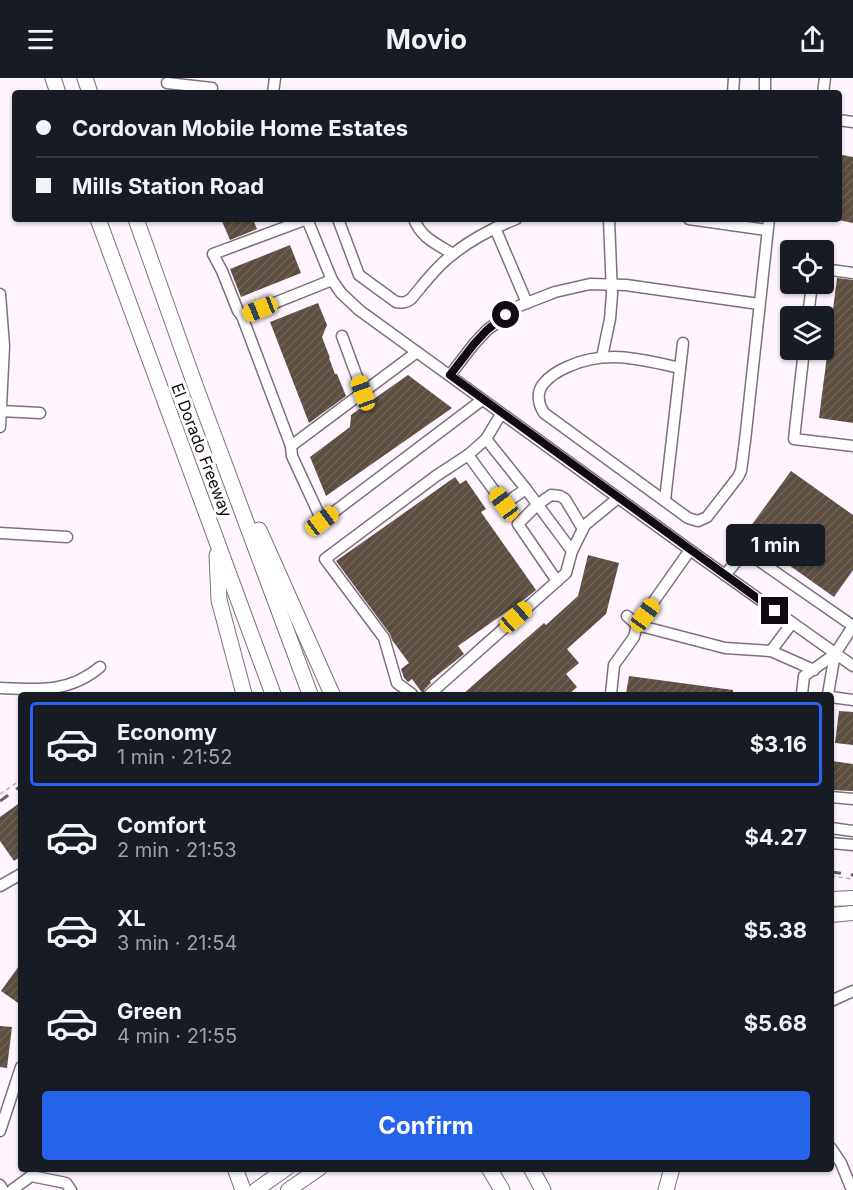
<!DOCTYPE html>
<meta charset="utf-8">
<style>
body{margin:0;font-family:Inter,sans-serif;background:#20242c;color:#f1f3f6;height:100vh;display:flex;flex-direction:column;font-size:22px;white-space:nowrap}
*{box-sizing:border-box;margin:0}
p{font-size:20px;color:#9ea1a6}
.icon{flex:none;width:33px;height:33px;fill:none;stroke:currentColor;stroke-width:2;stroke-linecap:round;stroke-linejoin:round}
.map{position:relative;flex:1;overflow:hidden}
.panel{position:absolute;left:18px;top:614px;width:816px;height:480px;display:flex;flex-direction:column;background:#171b24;border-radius:6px;box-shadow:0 2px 4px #0004}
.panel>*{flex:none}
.guide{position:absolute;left:12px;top:12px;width:830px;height:132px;border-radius:6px;box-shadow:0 2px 4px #0004;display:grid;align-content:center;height:132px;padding:0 24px;background:#171b24}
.controls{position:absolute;left:780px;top:162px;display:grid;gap:12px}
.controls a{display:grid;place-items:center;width:54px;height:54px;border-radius:6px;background:#171b24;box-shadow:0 2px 4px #0004;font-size:30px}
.end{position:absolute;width:27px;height:27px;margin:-14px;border:8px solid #100b10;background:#fff;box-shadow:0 0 0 3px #fff}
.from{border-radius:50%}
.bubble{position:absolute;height:42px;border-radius:6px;background:#171b24;box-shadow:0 2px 4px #0004;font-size:20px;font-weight:700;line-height:42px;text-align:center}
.car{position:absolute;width:18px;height:36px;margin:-18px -9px;border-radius:8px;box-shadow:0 0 4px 2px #0007;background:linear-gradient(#f5c518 24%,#345 0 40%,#f5c518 0 76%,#345 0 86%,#f5c518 0)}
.guide b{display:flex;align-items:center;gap:21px;height:57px;font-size:22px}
.guide b+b{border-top:2px solid #363941}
.guide i{width:15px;height:15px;background:#f1f3f6}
ul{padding:10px 0 0;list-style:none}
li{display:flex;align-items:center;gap:18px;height:84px;margin:0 12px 9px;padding:0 12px;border:3px solid transparent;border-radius:6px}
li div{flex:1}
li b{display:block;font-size:22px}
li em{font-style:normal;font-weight:700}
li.current{border-color:#2563eb}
li>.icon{width:54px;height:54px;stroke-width:1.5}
.primary-button{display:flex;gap:12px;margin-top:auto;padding:12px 24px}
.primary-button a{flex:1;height:69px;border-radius:6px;background:#2563eb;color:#fff;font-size:24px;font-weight:700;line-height:69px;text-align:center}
header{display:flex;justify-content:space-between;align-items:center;height:78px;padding:0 24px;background:#171b24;font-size:27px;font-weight:700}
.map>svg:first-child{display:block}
.building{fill:url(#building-hatch)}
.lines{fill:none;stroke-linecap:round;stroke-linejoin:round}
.minor-casing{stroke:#7f707e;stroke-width:13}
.major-casing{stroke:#7f707e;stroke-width:16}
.highway-casing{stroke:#7f707e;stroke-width:17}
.path{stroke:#b7aeb6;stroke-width:1.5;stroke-dasharray:4.5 3;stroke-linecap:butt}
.minor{stroke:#fff;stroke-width:10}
.major{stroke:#fff;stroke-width:14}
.highway{stroke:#fff;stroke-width:15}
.rail{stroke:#655e65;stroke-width:3;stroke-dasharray:10 10;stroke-linecap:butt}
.route{stroke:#100b10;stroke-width:8}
.labels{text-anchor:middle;stroke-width:6;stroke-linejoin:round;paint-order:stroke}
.street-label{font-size:16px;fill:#100b10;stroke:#fff}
</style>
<header><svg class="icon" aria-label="menu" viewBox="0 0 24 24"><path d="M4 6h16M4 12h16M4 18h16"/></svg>Movio<svg class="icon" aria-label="share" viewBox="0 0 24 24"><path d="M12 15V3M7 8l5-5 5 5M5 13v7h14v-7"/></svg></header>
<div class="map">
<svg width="853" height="1112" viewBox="0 0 853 1112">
<defs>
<pattern id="building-hatch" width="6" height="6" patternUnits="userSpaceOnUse" patternTransform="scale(1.5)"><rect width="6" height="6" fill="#5c4e41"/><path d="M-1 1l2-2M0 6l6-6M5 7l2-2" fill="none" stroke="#6e6359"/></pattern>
</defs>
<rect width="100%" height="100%" fill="#fff5fe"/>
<g class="building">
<polygon points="842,77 853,79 853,145 838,142 838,99"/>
<polygon points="221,141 253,141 257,151 230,162"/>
<polygon points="290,167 301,195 241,219 230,191"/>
<polygon points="837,200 853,202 853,345 819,340"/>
<polygon points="318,225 327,247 322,259 330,280 329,280 335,296 337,296 346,318 309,345 270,244"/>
<polygon points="408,297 452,330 326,418 310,379 350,349 351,337"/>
<polygon points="791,393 853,437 853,492 834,519 745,456"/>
<polygon points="455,399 460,406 466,402 486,431 481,434 536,512 526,520 458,568 464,576 430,603 431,605 425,611 423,616 412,601 408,604 404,600 401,591 409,585 392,562 390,556 336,483"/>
<polygon points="588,477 619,485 606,536 567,571 579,585 566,596 577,609 569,616 463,616 544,545 546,547 578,518"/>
<polygon points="629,598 733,612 733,616 626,616"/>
<polygon points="839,633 853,634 853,667 835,665"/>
<polygon points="832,683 853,686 853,713 831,712"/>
<polygon points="21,724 21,778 14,783 0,763 0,739"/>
<polygon points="21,885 21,927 1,913"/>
<polygon points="0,948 12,949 7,990 0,989"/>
</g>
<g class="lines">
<g class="minor-casing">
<g id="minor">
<polyline points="167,5 212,10"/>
<polyline points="273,15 275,0"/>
<polyline points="733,15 734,0"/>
<polyline points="765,15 765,0"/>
<polyline points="823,15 825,0"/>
<polyline points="838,42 853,44"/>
<polyline points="307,141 332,202 341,215 359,232 690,472 853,588"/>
<polyline points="307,141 213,176 222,193 238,233 242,238 291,368 292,378 322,443 482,322"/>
<path d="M 338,141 L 359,197 L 396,224 C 402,225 406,225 411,221 C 422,208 433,193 446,182 C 465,165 492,150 516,141"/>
<path d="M 414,141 C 421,160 437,166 453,176"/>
<polyline points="689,141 767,152"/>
<polyline points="495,150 527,225"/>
<polyline points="824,191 853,195"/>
<polyline points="0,216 4,268 0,349"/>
<polyline points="242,238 332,202"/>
<polyline points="808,238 812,206"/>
<polyline points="342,258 363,315"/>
<polyline points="804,272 794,361 853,368"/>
<polyline points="602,279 610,241 612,216 609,141"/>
<path d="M 680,290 C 641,281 606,271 567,289 C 558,293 550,298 544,305 C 536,314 538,326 544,335 L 688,440 L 698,443 L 707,439 L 738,399 L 741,393 L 745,363 L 769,141"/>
<polyline points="450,297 474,266 487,252 519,228 555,214 590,206 626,207 759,226"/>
<polyline points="1,333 40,335"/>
<polyline points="486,361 526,411 572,473"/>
<polyline points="291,368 417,274"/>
<polyline points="468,377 504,426 526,411"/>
<polyline points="665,422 683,265"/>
<polyline points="0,455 67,459"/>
<polyline points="725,497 745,473 853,548"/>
<polyline points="557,503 518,446 537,427 551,417 560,418 565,421 583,451"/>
<polyline points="627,538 637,547 725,570 771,573 814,592"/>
<polyline points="771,573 792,545"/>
<path d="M 0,610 C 38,612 69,615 100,589"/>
<polyline points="412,616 397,605 384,560 325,481 436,398 468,377 486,361 501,336"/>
<polyline points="430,616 566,495 572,473 585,447 618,420"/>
<polyline points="611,616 614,587 634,559 637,547 690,472"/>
<polyline points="802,616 804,598 835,576"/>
<polyline points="828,616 835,576 853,548"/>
<polyline points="831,619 853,622"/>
<polyline points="831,719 853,721"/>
<polyline points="831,750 853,753"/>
<polyline points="831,765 853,767"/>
<polyline points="0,808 21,796"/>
<polyline points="831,923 853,913"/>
<polyline points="0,1053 21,989"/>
<polyline points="831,1070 841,1085 852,1112"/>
<polyline points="0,1107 3,1112"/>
<polyline points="12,1112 31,1098 66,1105 71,1112"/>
</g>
</g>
<g class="major-casing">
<g id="major">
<polyline points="831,821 853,820"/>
<polyline points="831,837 853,835"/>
<polyline points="256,1112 287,1090"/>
<polyline points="288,1112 320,1090"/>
</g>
</g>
<g class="highway-casing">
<g id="highway">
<polyline points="53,0 58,15"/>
<polyline points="85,0 90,15"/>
<polyline points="98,141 273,616"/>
<polyline points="136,141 195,307 310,616"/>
<polyline points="259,452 332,616"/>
<polyline points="217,477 219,522 244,616"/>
<polyline points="235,1090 243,1112"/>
<polyline points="489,1090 502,1112"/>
<polyline points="531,1090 543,1112"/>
<polyline points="666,1112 672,1090"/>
</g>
</g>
<g class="path">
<polyline points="0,716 21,702"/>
<polyline points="831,798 853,801"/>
</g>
<use href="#minor" class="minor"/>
<use href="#major" class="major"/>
<use href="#highway" class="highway"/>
<g class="rail">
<polyline points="0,723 21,708"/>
<polyline points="831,794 853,797"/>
</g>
</g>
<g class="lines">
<polyline class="route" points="506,237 487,252 474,266 450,297 775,533"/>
</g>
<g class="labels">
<g class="street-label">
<text transform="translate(202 372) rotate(69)" y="6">El Dorado Freeway</text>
</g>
</g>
</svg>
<div class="controls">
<a><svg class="icon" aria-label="locate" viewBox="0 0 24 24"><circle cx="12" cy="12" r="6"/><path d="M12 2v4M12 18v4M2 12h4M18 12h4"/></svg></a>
<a><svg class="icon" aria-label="layers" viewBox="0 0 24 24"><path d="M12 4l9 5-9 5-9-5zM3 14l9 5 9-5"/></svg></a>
</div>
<i class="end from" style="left:506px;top:237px"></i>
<i class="end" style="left:775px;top:533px"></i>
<div class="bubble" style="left:726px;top:446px;width:99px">1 min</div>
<i class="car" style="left:260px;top:231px;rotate:248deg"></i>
<i class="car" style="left:363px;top:315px;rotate:340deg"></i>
<i class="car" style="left:504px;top:426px;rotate:324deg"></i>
<i class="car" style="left:322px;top:443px;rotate:53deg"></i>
<i class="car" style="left:645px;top:537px;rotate:36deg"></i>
<i class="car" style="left:516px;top:539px;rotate:48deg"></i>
<div class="guide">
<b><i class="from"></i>Cordovan Mobile Home Estates</b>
<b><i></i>Mills Station Road</b>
</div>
<section class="panel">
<ul>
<li class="current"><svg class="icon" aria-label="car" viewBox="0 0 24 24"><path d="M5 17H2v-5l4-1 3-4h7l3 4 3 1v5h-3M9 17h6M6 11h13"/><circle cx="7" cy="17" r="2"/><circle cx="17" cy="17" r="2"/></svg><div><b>Economy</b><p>1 min · 21:52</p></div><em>$3.16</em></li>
<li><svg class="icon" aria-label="car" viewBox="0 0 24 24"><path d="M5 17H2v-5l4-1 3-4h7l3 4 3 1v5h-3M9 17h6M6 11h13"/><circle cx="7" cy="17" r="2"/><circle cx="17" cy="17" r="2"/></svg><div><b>Comfort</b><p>2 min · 21:53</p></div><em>$4.27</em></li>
<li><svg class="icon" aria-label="car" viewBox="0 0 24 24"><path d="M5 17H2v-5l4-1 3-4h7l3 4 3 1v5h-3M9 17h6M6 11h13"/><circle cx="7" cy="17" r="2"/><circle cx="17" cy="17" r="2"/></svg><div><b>XL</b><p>3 min · 21:54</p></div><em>$5.38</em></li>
<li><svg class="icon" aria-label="car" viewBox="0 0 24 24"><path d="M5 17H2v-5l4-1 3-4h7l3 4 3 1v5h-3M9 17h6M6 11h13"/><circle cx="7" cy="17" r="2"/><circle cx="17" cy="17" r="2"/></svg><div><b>Green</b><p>4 min · 21:55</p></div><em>$5.68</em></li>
</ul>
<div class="primary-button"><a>Confirm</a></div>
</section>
</div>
